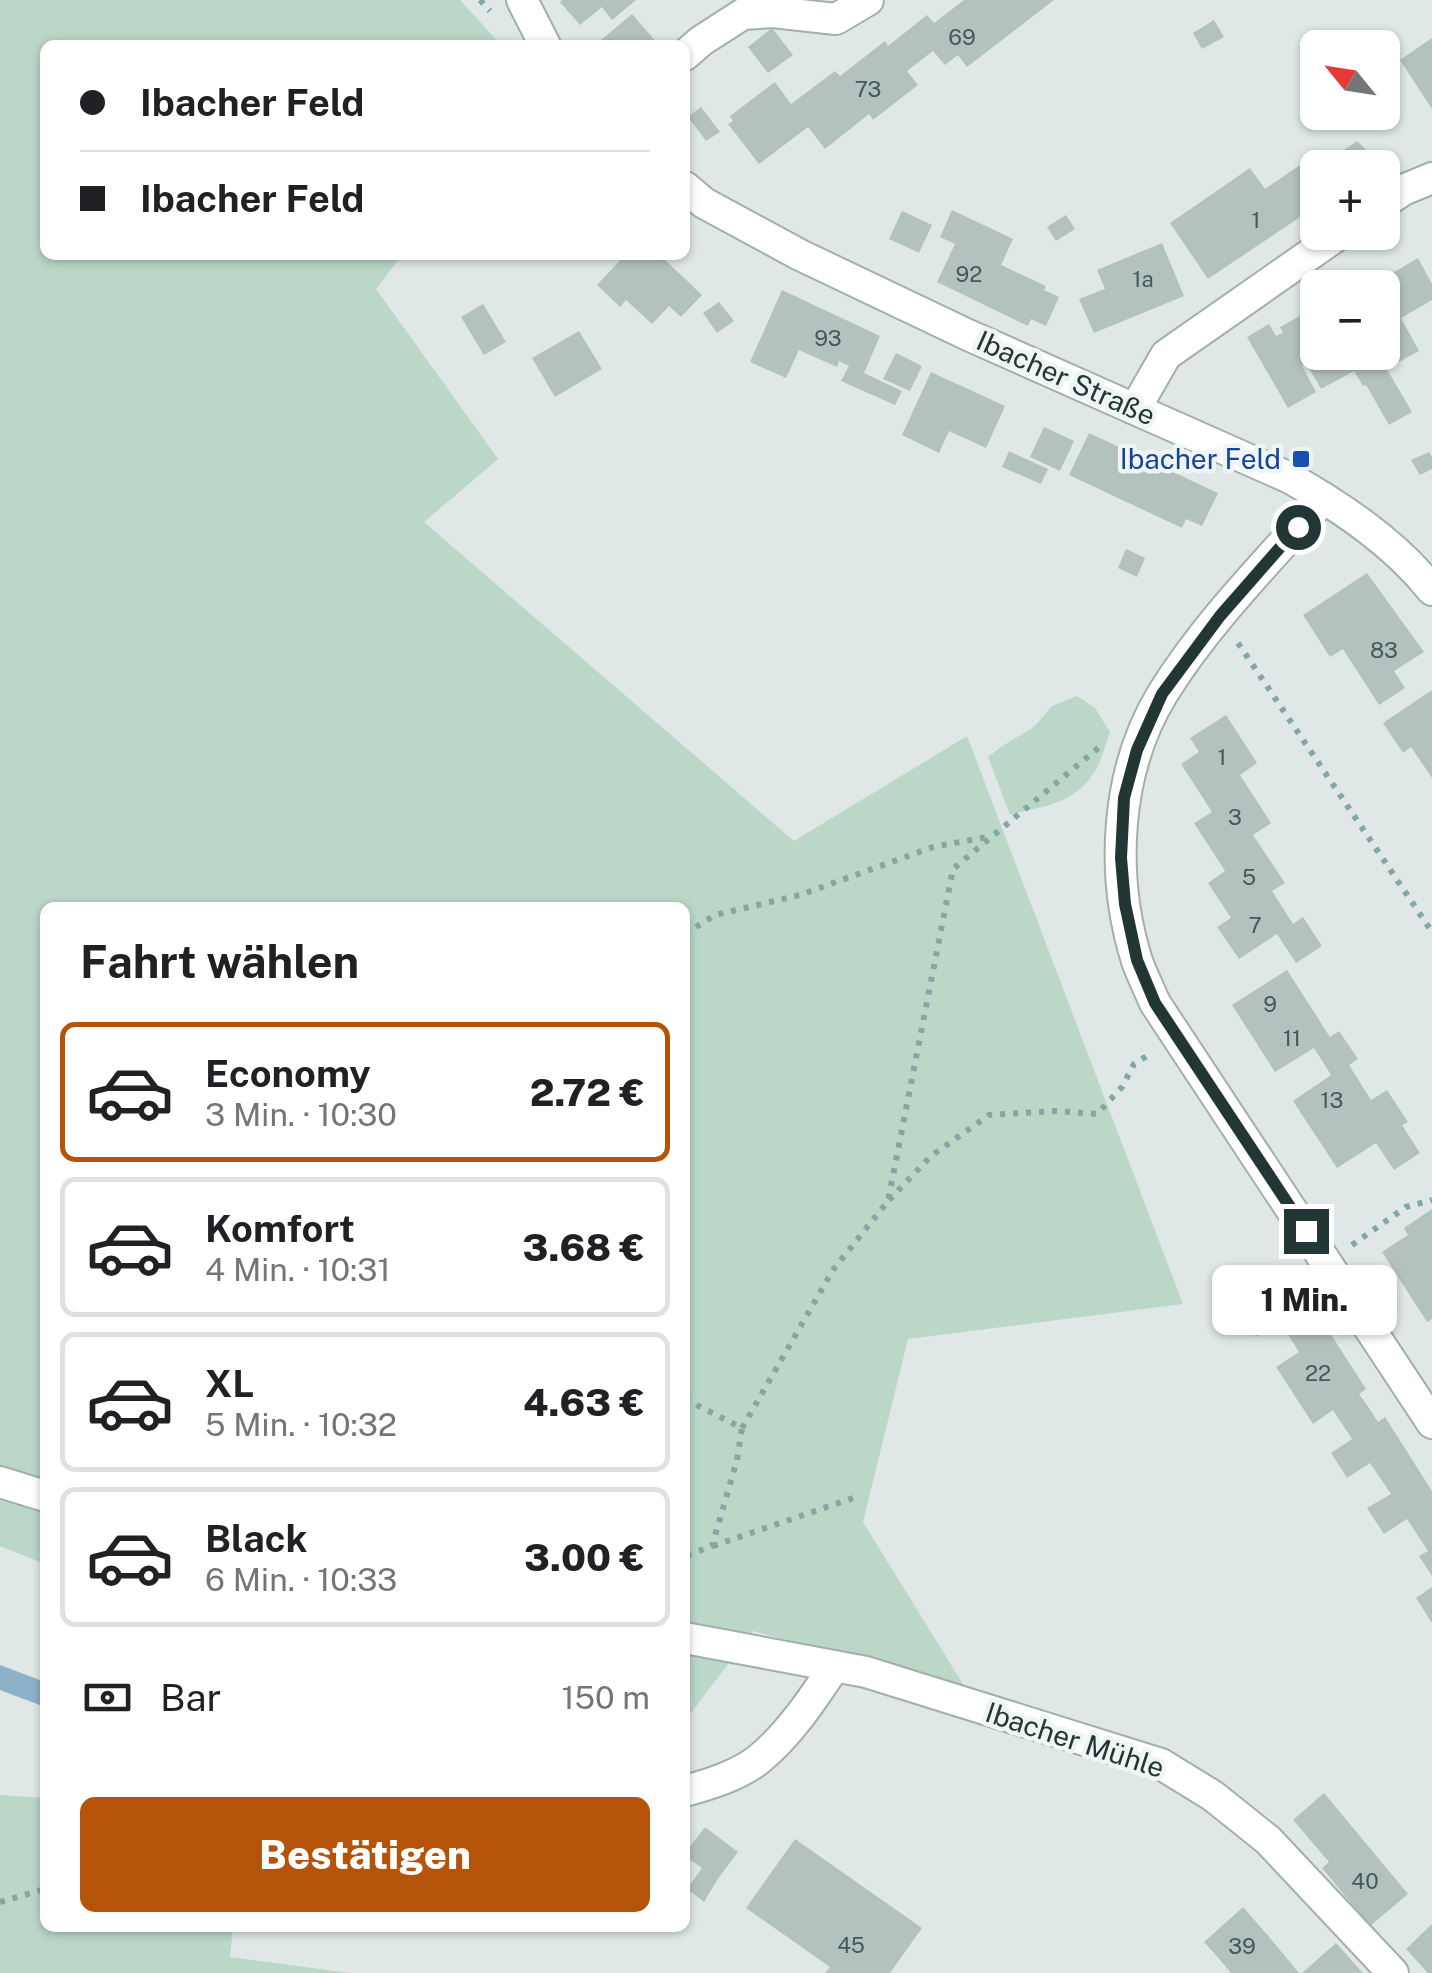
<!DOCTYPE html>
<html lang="de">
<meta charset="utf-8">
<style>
body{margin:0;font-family:"Public Sans",sans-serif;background:#f6f6f6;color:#202124;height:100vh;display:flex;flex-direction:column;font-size:38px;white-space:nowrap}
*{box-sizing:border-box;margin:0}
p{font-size:32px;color:#757577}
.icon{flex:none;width:55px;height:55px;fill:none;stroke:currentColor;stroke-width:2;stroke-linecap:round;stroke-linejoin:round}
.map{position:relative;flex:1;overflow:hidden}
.details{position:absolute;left:40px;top:902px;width:650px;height:1030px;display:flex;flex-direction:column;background:#fff;border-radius:15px;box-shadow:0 2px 8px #0004}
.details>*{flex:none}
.banner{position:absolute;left:40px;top:40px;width:650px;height:220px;border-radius:15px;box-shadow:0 2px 8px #0004;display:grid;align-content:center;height:220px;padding:0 40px;background:#fff}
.needle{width:65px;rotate:300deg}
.buttons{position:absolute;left:1300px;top:30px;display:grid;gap:20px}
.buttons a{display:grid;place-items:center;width:100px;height:100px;border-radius:15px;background:#fff;box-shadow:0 2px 8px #0004;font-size:50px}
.end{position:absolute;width:45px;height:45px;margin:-22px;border:12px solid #223635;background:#fff;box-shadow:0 0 0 5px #fff}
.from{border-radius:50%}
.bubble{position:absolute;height:70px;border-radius:15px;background:#fff;box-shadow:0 2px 8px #0004;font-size:32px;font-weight:800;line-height:70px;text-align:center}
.banner b{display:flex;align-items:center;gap:35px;height:95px;font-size:38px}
.banner b+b{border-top:2px solid #e0e0e0}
.banner i{width:25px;height:25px;background:#202124}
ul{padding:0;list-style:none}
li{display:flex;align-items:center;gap:30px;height:140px;margin:0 20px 15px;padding:0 20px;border:5px solid #e0e0e0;border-radius:15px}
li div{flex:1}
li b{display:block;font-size:38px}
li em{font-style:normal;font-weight:800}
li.active{border-color:#b45309}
li>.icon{width:90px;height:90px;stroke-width:1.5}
h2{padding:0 40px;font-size:45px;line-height:120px}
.pay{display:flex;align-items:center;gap:25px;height:110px;padding:0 40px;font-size:38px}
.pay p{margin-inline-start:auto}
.primary-button{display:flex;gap:20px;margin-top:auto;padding:20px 40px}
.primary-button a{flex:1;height:115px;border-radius:15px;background:#b45309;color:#fff;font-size:40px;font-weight:800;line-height:115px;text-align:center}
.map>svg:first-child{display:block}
.green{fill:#bad7c8}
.water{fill:#8db1c7}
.building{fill:#b4c2bf}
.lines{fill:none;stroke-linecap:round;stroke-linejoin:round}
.minor-casing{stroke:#a3afad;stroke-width:34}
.path{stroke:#83a8a4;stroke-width:6;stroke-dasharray:5 8;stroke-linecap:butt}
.minor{stroke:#fff;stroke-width:30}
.route{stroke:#223635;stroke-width:12}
.transit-dot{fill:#1a4fb4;stroke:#eef5f3;stroke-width:4}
.labels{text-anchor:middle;stroke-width:9;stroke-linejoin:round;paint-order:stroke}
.number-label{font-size:22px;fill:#465958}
.street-label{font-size:28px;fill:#223635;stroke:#eef5f3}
.transit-label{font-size:28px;fill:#164399;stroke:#eef5f3;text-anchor:end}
</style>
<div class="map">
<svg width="1432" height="1973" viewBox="0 0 1432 1973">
<rect width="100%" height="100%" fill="#dfe8e6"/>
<g class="green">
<polygon points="0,0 460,0 501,45 45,45 45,255 402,255 376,289 498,459 424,522 794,841 967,736 1183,1304 908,1339 863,1522 966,1689 753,1631 691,1713 685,1712 685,908 45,908 45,1564 0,1546"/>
<path d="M 1077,696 L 1095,708 L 1110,732 C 1105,745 1102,760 1095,771 C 1076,804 1043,806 1010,815 L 988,757 L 1001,747 L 1035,726 L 1052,706 Z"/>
<polygon points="0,1795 45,1798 45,1928 233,1928 230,1957 350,1973 0,1973"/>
</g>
<polygon class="water" points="0,1665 45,1682 45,1707 0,1690"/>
<g class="building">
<polygon points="562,0 636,0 612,20 602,7 580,25 560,2"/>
<polygon points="964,0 1054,0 967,67 958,55 945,65 933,51 907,71 918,85 873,120 869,114 825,149 808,127 759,164 728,124 733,121 730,116 775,82 791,104 835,71 840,76 885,41 888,46 927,15 934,23"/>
<polygon points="632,14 659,45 595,45"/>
<polygon points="1214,20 1224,37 1202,49 1193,33"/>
<polygon points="772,28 793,55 768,73 748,47"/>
<polygon points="1432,38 1432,109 1400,60"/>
<polygon points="701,107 720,132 706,141 688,117"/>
<polygon points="1357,141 1379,162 1372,168 1318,168 1318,205 1208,279 1170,223 1250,168 1265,189 1306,161 1313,171"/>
<polygon points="952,210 1013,239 1001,265 1046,286 1044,290 1059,297 1046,326 1031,319 1028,326 937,282 955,244 940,237"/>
<polygon points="902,211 932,225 919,253 889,239"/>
<polygon points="1066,215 1075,229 1056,241 1047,227"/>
<polygon points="1162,243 1184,296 1094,333 1079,299 1105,289 1097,270"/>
<polygon points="625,255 656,255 660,259 662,257 702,295 681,317 669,306 652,324 626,300 620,307 597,285"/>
<polygon points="1418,258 1432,284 1432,300 1401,318 1419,351 1397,363 1382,341 1382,288 1367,288"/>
<polygon points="782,290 880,336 864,373 902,391 895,405 841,381 849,366 839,361 837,367 799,350 786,378 750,362"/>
<polygon points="719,302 734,321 717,333 703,313"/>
<polygon points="483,304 506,342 484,355 461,317"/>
<polygon points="1318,306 1318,352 1374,352 1382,366 1385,366 1412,412 1389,425 1366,385 1363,386 1354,371 1321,389 1306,363 1302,366 1316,392 1288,408 1247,337 1269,324 1276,336 1283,333 1280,327"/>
<polygon points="579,331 602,369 555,397 532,358"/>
<polygon points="896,353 922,366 910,391 883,379"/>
<polygon points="931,372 1005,406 986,448 949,431 939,453 902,435"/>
<polygon points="1044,427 1074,441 1060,471 1030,457"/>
<polygon points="1089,433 1218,493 1202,526 1186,519 1182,528 1069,475"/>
<polygon points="1009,451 1048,469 1041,484 1002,467"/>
<polygon points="1429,452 1432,457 1432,469 1420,475 1411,460"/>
<polygon points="1126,549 1145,558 1137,577 1118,568"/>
<polygon points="1367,573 1424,652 1394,671 1405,688 1379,705 1343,649 1330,657 1303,615"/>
<polygon points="1432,690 1432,778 1411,747 1403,753 1383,723"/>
<polygon points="1226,715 1257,763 1240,775 1271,823 1253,835 1285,883 1272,891 1293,924 1303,917 1322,946 1296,963 1277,934 1239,959 1217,927 1231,918 1208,883 1225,871 1194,823 1212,812 1181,764 1199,752 1190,738"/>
<polygon points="1287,970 1330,1037 1339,1031 1358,1059 1349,1065 1371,1100 1387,1090 1408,1122 1402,1125 1420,1153 1394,1170 1376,1143 1337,1168 1293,1101 1331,1075 1314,1048 1275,1072 1232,1005"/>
<polygon points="1432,1209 1432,1319 1427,1322 1382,1252 1408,1235 1404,1228"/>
<polygon points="1277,1267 1286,1281 1294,1277 1366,1389 1359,1394 1369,1408 1378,1422 1385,1417 1432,1491 1432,1576 1419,1556 1428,1551 1407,1519 1384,1534 1367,1508 1391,1494 1370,1463 1347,1478 1331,1453 1352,1439 1333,1410 1313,1424 1276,1367 1299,1352 1280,1322 1256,1337 1240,1311 1260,1297 1252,1284"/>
<polygon points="1432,1587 1432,1623 1416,1598"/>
<polygon points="1324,1793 1408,1894 1370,1926 1322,1868 1329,1862 1293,1820"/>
<polygon points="705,1827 738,1852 717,1880 704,1902 687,1889 702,1868 685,1856 685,1853"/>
<polygon points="795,1839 922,1928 890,1973 825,1973 830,1967 746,1908"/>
<polygon points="1243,1907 1270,1938 1299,1973 1231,1973 1215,1954 1204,1942"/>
<polygon points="1432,1924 1432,1973 1428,1973 1406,1949"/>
<polygon points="1336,1943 1363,1973 1302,1973"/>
</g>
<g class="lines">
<g class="minor-casing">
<g id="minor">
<polyline points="522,0 545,45"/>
<polyline points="685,55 701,41 743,14 773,12 836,19 868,0"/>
<path d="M 685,187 L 704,203 L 800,255 L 968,335 L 1290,478 C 1341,507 1395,543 1432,590"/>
<polyline points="1382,204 1403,190 1432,178"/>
<polyline points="1135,409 1166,355 1342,232"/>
<path d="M 1324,498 C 1269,560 1207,622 1163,693 C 1115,771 1110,875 1137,961 C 1142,975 1149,989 1155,1003 L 1432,1423"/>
<polyline points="0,1482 45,1496"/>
<polyline points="685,1638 866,1672 1161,1764 1213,1796 1268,1840 1393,1973"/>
<path d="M 685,1791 C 710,1784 737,1776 758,1760 C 789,1735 812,1700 834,1667"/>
</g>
</g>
<g class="path">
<polyline points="480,0 490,11"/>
<polyline points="1238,643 1432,932"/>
<polyline points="685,934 715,915 800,895 933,847 992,836"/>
<polyline points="889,1200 931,1156 989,1115 1056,1111 1097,1114 1122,1087 1134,1064 1150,1054"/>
<polyline points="1352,1245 1406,1207 1432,1200"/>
<polyline points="685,1399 742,1428 737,1460 712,1546 685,1556"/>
<polyline points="742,1428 833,1270 888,1201 953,869 1103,744"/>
<polyline points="713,1546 856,1497"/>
<polyline points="0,1902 45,1889"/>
</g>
<use href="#minor" class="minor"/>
</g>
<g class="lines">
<polyline class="route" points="1298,527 1220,616 1162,694 1137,750 1124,798 1121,858 1125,904 1137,960 1155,1003 1306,1231"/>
</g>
<rect class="transit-dot" x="1291" y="449" width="20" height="20" rx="5"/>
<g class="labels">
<g class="number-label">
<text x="962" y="45">69</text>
<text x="868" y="97">73</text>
<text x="1256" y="228">1</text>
<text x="969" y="282">92</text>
<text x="1143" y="287">1a</text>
<text x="828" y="346">93</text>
<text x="1384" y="658">83</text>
<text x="1222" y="765">1</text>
<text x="1235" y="825">3</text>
<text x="1249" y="885">5</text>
<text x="1255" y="933">7</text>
<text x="1270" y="1012">9</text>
<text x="1292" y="1046">11</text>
<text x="1332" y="1108">13</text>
<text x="1318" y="1381">22</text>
<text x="1365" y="1889">40</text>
<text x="851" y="1953">45</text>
<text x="1242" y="1954">39</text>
</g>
<g class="street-label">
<text transform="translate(1066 378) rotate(24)" y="10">Ibacher Straße</text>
<text transform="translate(1075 1740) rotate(18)" y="10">Ibacher Mühle</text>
</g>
<g class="transit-label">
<text x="1281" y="469">Ibacher Feld</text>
</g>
</g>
</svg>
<div class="buttons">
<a><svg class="needle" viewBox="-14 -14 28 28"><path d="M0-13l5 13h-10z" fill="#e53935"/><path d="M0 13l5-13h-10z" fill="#757577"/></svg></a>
<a>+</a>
<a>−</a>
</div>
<i class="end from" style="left:1298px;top:527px"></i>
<i class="end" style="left:1306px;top:1231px"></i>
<div class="bubble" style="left:1212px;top:1265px;width:185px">1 Min.</div>
<div class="banner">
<b><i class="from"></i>Ibacher Feld</b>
<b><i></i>Ibacher Feld</b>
</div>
<section class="details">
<h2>Fahrt wählen</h2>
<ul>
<li class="active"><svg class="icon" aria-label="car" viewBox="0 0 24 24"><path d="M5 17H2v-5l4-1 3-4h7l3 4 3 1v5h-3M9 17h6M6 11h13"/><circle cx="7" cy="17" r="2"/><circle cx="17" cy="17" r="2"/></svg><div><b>Economy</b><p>3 Min. · 10:30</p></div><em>2.72 €</em></li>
<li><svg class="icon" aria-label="car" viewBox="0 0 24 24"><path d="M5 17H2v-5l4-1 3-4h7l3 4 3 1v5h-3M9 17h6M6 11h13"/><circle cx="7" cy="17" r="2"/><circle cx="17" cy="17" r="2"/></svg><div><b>Komfort</b><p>4 Min. · 10:31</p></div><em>3.68 €</em></li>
<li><svg class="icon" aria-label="car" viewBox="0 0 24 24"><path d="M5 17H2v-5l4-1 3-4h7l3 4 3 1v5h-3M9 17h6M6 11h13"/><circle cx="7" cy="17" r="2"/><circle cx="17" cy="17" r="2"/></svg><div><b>XL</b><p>5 Min. · 10:32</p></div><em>4.63 €</em></li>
<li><svg class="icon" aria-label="car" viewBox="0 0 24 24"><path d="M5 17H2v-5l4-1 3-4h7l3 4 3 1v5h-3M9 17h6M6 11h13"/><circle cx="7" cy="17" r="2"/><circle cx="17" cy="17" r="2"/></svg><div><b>Black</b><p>6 Min. · 10:33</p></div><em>3.00 €</em></li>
</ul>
<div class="pay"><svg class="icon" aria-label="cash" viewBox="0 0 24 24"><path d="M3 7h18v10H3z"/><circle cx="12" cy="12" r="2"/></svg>Bar<p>150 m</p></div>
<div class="primary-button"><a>Bestätigen</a></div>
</section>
</div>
